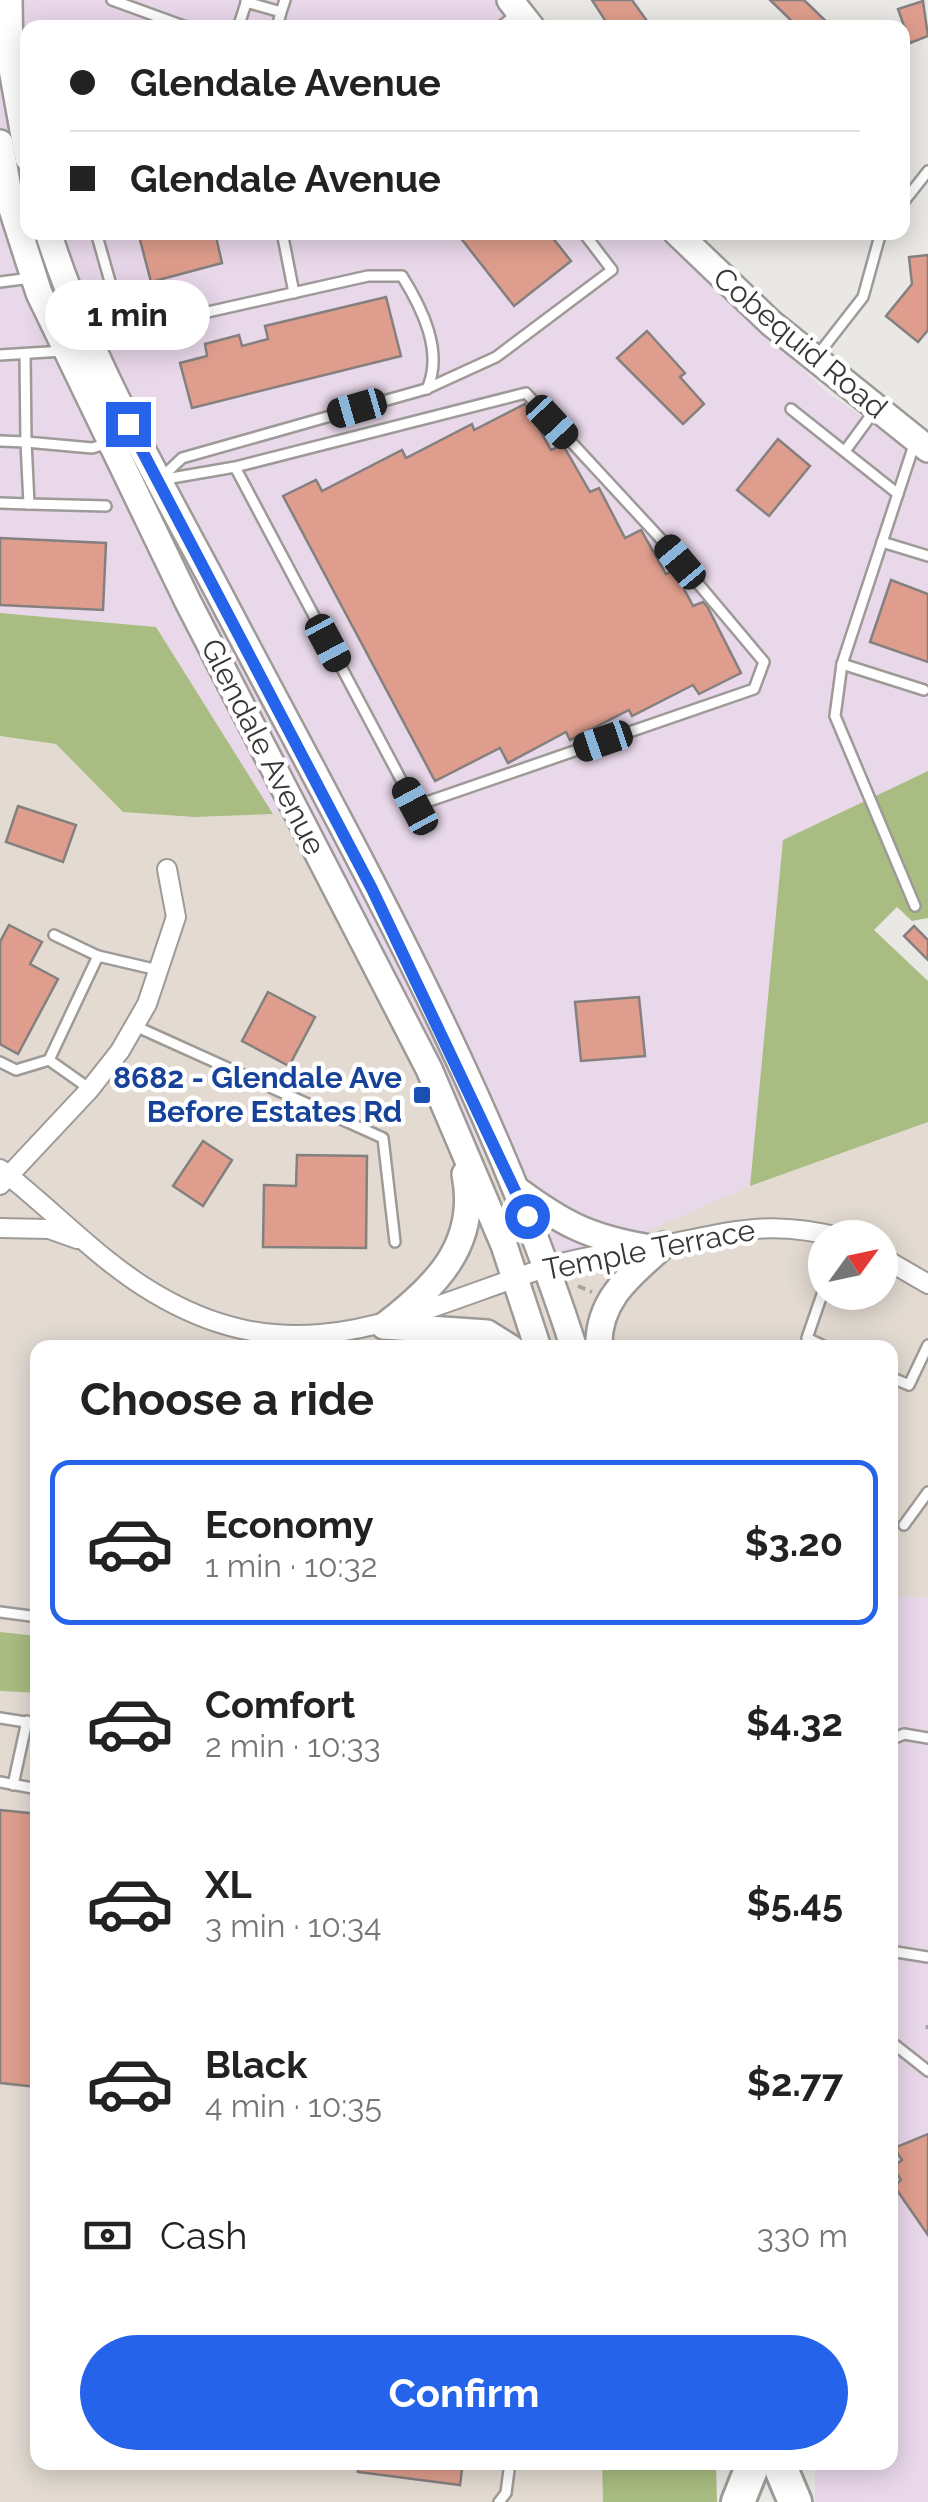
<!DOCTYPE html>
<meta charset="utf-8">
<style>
body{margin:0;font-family:Raleway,sans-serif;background:#f6f6f6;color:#222;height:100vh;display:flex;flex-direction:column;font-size:38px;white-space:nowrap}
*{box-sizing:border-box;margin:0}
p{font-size:32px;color:#767676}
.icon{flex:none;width:55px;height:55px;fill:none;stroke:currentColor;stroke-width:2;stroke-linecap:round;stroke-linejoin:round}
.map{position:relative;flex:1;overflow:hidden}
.sheet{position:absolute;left:30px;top:1340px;width:868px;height:1130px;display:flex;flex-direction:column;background:#fff;border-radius:20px;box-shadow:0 5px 25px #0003}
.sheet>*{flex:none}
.guide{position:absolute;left:20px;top:20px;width:890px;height:220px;border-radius:20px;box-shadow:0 5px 25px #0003;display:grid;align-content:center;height:220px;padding:0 50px;background:#fff}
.needle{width:65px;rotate:57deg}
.tools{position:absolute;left:808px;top:1220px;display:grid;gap:20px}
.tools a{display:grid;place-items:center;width:90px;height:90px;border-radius:50%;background:#fff;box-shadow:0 5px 25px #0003;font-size:50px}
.end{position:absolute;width:45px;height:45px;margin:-22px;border:12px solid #2563eb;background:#fff;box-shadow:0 0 0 5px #fff}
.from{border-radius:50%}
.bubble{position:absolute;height:70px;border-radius:35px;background:#fff;box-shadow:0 5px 25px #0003;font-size:32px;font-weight:700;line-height:70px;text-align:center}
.car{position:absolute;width:30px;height:60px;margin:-30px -15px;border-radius:12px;box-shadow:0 0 8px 2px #0007;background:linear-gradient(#222 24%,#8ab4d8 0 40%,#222 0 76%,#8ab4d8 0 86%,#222 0)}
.guide b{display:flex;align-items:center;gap:35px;height:95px;font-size:38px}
.guide b+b{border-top:2px solid #e0e0e0}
.guide i{width:25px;height:25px;background:#222}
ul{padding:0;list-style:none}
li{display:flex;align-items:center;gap:30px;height:165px;margin:0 20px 15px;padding:0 30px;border:5px solid transparent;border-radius:20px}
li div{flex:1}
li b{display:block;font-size:38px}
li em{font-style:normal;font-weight:700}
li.selected{border-color:#2563eb}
li>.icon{width:90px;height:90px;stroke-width:1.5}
h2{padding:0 50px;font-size:45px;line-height:120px}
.pay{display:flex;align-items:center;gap:25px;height:110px;padding:0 50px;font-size:38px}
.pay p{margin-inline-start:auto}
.primary-button{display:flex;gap:20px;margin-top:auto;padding:20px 50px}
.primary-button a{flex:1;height:115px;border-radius:60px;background:#2563eb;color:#fff;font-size:40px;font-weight:700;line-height:115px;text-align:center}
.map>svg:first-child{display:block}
.commercial{fill:#e9d8ea}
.built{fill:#e3dbd2;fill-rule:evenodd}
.forest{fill:#a9bc81}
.building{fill:#df9e8d;stroke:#84807f;stroke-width:2.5}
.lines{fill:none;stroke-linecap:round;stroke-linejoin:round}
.lane-casing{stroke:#9d9a97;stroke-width:14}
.street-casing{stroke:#9d9a97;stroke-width:22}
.secondary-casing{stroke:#9d9a97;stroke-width:30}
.highway-casing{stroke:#9d9a97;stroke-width:38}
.path{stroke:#a6a5a3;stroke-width:4;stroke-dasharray:8 5;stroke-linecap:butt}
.lane{stroke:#fff;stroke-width:9}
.street{stroke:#fff;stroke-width:18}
.secondary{stroke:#fff;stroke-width:25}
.highway{stroke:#fff;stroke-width:32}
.route{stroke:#2563eb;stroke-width:12}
.transit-dot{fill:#1a4fb4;stroke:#fff;stroke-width:4}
.labels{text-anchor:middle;stroke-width:9;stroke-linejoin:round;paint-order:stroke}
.street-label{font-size:30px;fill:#383736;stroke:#fff}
.transit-label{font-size:30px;font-weight:bold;fill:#164399;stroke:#fff;text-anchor:end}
</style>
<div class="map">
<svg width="928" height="2502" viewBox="0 0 928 2502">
<rect width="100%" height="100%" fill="#eae8e5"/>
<g class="commercial">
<polygon points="0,0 501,0 522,27 28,28 28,232 667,233 682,256 829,394 928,461 928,771 783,840 750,1186 545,1277 301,797 273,814 156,627 0,613"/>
<polygon points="890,1595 928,1598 928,2502 815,2502 815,2463 890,2462"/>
</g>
<g class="built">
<path d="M 0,736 L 56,744 L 124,812 L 195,817 L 273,814 L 302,797 L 545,1276 L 750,1186 L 928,1122 L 928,1598 L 890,1595 L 890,1348 L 38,1348 L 37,1636 L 0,1632 ZM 825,1238 L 880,1238 L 880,1292 L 825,1292 Z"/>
<polygon points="0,1691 38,1693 38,2462 602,2463 603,2502 0,2502"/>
</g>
<g class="forest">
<polygon points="0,613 156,627 273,814 194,817 123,812 56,744 0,736"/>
<polygon points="928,771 928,918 912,921 897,907 874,930 928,981 928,1122 750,1186 783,840"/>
<polygon points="0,1632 37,1636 37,1693 0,1691"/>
<polygon points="602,2463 716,2463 717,2502 603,2502"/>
</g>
<g class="building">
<polygon points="592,0 632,0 652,28 610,28"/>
<polygon points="770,0 804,0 833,28 799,28"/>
<polygon points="923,1 928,36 910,43 898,9"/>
<polygon points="138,232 215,232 222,263 151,282"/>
<polygon points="456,232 548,232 571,261 514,306"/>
<polygon points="928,255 928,330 918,342 886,316 912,284 909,257"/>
<polygon points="386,297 401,356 192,408 180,363 207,356 205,344 239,335 242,346 268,339 265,326"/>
<polygon points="647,331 685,373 680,377 704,404 683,424 617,358"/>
<polygon points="525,404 551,450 563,445 590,492 599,488 625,538 641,530 666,574 674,570 693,606 703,602 707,606 741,673 699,694 693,685 632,716 629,710 570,740 566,732 508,763 500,748 435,781 283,496 316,480 322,491 402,450 406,458 472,424 474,430"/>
<polygon points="778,439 810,466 769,516 737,490"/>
<polygon points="0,538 106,543 103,610 0,605"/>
<polygon points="891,580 928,594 928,662 870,642"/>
<polygon points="18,806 76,825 63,862 6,842"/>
<polygon points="9,925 42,942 30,964 58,979 18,1054 0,1044 0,942"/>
<polygon points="914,926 928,940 928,960 904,936"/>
<polygon points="268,992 315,1017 289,1066 242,1041"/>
<polygon points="639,997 645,1056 581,1061 575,1002"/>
<polygon points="203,1141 232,1160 203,1206 173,1186"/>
<polygon points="297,1155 367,1156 366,1248 263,1247 264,1185 296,1186"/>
<polygon points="0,1810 38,1814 38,2087 0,2083"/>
<polygon points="928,2134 928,2235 894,2186 901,2180 893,2167 902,2160 894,2148"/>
<polygon points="358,2462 463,2462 460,2485 358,2472"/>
</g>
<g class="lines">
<g class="lane-casing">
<g id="lane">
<polyline points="112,0 189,28"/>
<polyline points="246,2 281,12 285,0"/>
<polyline points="57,28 61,28"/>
<polyline points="238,28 247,0"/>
<polyline points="277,28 281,12"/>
<polyline points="499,28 518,13"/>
<polyline points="902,204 928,171"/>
<polyline points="96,232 124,331"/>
<polyline points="282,232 294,293"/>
<polyline points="0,282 31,278"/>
<path d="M 92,338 L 368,276 L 402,276 C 422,308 444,352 427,389"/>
<polyline points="0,355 63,351"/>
<polyline points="817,356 863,297 881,232"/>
<polyline points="791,409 898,494"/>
<polyline points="0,441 26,442 25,355"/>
<polyline points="915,442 842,664 924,690"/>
<polyline points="845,451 875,410"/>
<polyline points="161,478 182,458 426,389 496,357 612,270 583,232"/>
<polyline points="160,480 235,467 526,393 659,537 764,662 754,689 415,806 235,467"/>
<polyline points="0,503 29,504"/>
<polyline points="106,506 29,504 26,442 92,448 109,443"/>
<polyline points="882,542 928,556"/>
<polyline points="842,664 835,716 915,906"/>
<polyline points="54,935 98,956"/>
<polyline points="135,1026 383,1138 395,1242"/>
<polyline points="0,1062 16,1070 49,1060"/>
<polyline points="90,1089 49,1060 98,956 158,970"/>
<polyline points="825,1286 807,1338 828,1348"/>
<polyline points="890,1377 909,1385 928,1345"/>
<polyline points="904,1525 928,1492"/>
<polyline points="0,1612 38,1617"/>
<polyline points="0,1718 38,1724"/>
<polyline points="890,1740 904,1734 928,1738"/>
<polyline points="0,1782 38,1789"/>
<polyline points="13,1785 27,1721"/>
<polyline points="890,1951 928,1957"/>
<polyline points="890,2041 928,2071"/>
<polyline points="499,2502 506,2493 510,2462"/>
</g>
</g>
<g class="street-casing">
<g id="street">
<path d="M 0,1169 C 51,1208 98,1260 154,1293 C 298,1379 404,1314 545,1268 C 583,1255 624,1252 664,1245 C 735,1231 769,1219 843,1238"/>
<polyline points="0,1185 90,1089 120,1051 147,1004 176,917 167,869"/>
<polyline points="0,1228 49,1229 77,1239"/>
<polyline points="880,1256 928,1284"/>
</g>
</g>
<g class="secondary-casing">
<g id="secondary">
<polyline points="9,0 10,58 28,158"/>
<polyline points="510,0 532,28"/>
<polyline points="0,143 11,206 39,293 188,602 429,1069 504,1245 538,1348"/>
<path d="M 48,232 C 89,362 160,481 223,601 C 350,843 490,1087 574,1348"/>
<polyline points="676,232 771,323 928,449"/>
<path d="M 516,1189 C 562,1223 588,1237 645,1247"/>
<path d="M 384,1326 C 435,1287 479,1245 465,1174"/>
<polyline points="384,1326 487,1333 511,1348"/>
<path d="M 599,1348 C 597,1299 632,1274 664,1245"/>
</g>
</g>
<g class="highway-casing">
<g id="highway">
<polyline points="782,2471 795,2502"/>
<polyline points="738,2502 754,2462"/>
</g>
</g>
<g class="path">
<polyline points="578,1286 592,1292"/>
<polyline points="927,2025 928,2029"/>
</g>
<use href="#lane" class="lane"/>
<use href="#street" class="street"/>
<use href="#secondary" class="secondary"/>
<use href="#highway" class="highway"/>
</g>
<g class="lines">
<polyline class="route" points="128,424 372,889 527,1216"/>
</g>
<rect class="transit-dot" x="412" y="1085" width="20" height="20" rx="5"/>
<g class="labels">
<g class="street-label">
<text transform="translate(800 343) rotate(40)" y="10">Cobequid Road</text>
<text transform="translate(263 747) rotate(63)" y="10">Glendale Avenue</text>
<text transform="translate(649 1250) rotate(-11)" y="10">Temple Terrace</text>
</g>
<g class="transit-label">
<text x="402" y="1088">8682 - Glendale Ave<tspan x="402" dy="34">Before Estates Rd</tspan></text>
</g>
</g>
</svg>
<div class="tools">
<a><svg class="needle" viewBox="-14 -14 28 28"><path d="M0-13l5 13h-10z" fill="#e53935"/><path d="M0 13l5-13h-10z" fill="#767676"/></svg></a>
</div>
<i class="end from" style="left:527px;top:1216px"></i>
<i class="end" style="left:128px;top:424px"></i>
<div class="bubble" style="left:45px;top:280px;width:165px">1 min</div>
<i class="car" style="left:357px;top:408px;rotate:254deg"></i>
<i class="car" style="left:552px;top:422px;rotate:137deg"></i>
<i class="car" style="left:680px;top:562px;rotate:320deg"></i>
<i class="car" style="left:328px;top:643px;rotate:152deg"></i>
<i class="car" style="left:603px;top:741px;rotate:251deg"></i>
<i class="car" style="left:415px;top:806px;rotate:332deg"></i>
<div class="guide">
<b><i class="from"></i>Glendale Avenue</b>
<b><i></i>Glendale Avenue</b>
</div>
<section class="sheet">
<h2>Choose a ride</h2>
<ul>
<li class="selected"><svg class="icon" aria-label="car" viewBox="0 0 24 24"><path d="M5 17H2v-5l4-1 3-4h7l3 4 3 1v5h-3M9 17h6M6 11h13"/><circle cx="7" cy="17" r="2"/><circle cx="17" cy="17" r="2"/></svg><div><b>Economy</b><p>1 min · 10:32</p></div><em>$3.20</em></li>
<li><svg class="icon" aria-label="car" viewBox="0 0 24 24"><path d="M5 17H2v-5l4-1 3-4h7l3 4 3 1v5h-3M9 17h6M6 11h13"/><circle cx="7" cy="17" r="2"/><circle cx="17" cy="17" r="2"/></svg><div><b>Comfort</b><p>2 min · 10:33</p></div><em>$4.32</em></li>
<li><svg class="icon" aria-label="car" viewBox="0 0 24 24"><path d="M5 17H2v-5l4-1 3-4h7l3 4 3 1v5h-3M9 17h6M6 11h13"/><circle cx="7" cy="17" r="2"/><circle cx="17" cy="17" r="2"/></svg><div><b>XL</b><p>3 min · 10:34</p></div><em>$5.45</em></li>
<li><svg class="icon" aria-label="car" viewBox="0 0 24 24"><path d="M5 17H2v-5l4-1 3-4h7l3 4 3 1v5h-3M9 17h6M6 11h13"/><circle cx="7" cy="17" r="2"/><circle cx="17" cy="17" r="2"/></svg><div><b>Black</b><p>4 min · 10:35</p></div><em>$2.77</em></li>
</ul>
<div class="pay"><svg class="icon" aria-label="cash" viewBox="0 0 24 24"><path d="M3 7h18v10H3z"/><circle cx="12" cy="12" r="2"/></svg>Cash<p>330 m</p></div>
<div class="primary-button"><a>Confirm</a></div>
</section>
</div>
